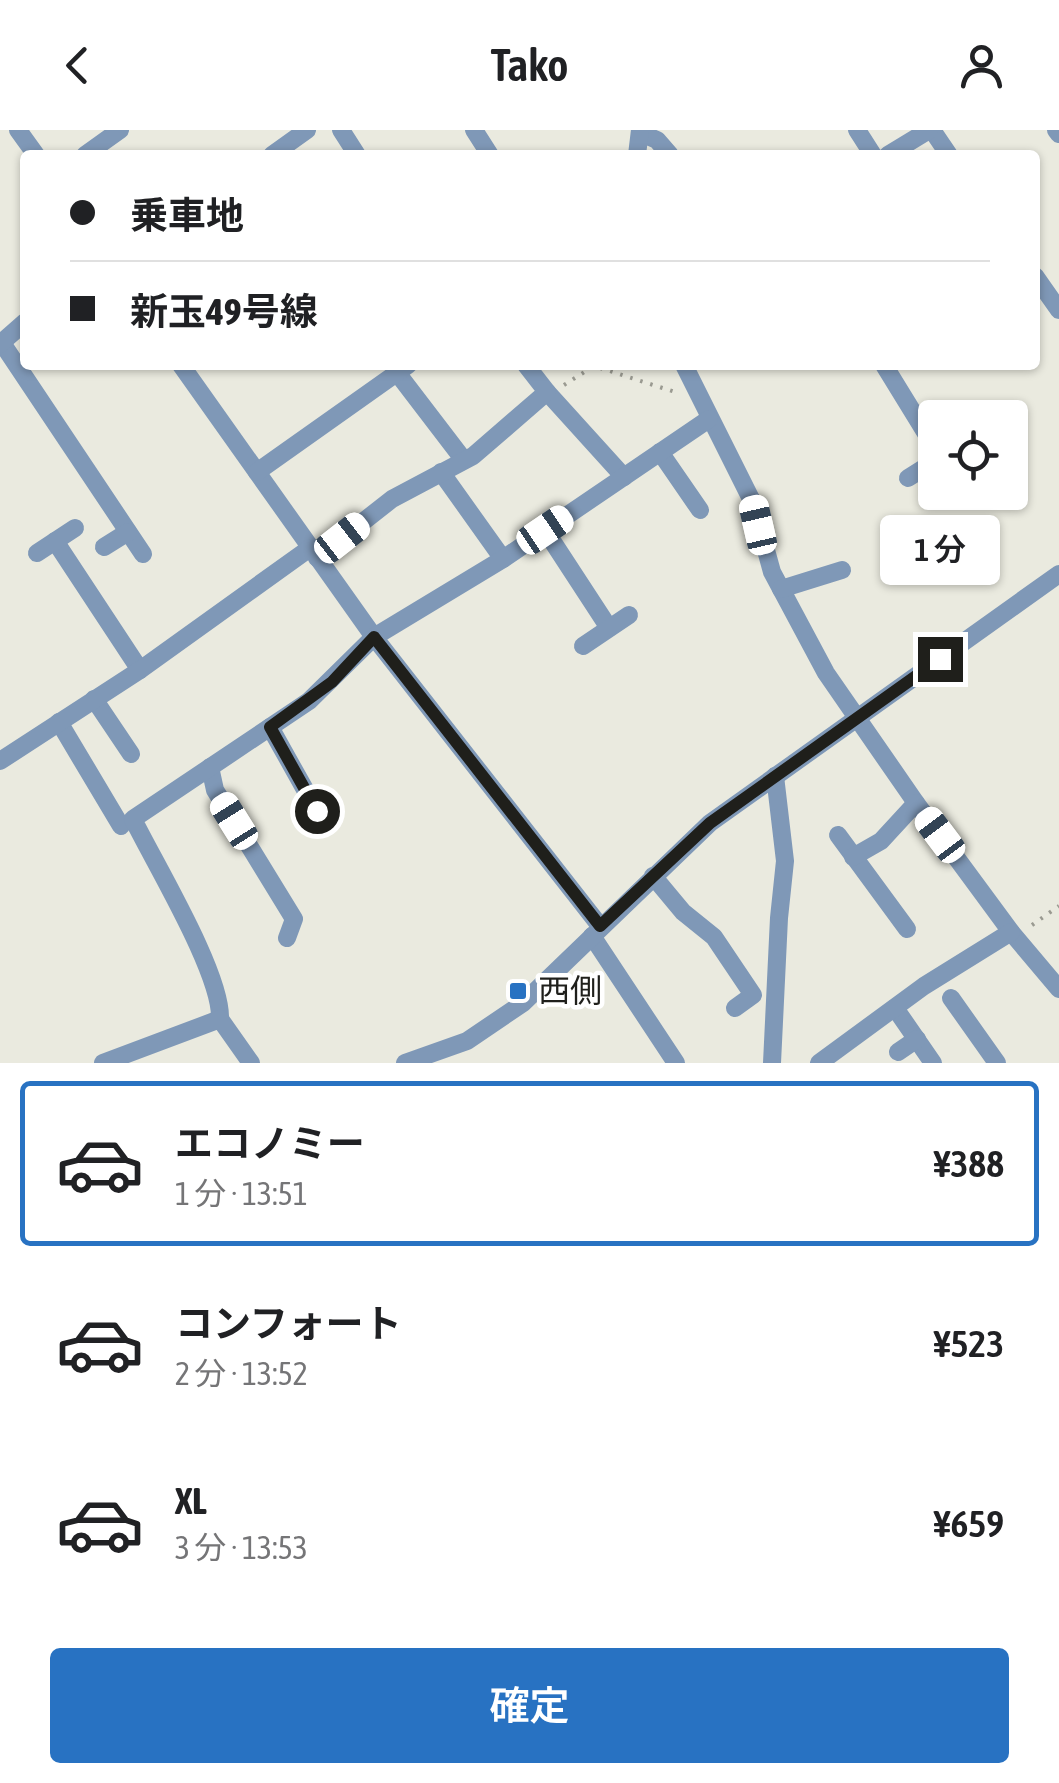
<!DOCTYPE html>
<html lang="ja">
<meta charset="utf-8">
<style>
body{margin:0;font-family:"Asap Condensed","Noto Sans JP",sans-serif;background:#f6f6f6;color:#202124;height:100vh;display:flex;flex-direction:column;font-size:38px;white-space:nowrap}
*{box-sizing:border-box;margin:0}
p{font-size:32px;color:#757577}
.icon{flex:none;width:55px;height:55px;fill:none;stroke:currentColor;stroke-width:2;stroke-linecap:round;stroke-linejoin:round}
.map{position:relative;height:933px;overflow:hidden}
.drawer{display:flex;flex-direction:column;background:#fff;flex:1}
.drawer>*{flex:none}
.top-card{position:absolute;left:20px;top:20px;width:1020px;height:220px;border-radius:10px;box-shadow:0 2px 8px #0004;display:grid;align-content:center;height:220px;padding:0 50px;background:#fff}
.fabs{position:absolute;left:918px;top:270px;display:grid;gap:20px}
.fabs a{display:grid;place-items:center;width:110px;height:110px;border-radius:10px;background:#fff;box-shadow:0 2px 8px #0004;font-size:50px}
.end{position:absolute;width:45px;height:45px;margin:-22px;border:12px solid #1f1f1b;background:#fff;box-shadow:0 0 0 5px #fff}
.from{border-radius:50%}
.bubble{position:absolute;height:70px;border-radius:10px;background:#fff;box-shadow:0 2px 8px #0004;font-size:32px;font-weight:600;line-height:70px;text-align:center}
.car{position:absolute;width:30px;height:60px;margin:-30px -15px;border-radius:12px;box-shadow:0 0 8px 2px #0007;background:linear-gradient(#fff 24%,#345 0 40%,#fff 0 76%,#345 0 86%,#fff 0)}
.top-card b{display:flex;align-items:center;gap:35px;height:95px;font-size:38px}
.top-card b+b{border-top:2px solid #e0e0e0}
.top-card i{width:25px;height:25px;background:#202124}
ul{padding:18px 0 0;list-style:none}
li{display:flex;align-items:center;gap:30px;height:165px;margin:0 20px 15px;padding:0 30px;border:5px solid transparent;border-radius:10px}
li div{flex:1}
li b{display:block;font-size:38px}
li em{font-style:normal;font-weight:600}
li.selected{border-color:#2872c2}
li>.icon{width:90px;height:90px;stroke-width:1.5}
.primary-button{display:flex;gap:20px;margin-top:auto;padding:20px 50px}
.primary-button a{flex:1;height:115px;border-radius:10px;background:#2872c2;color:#fff;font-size:40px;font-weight:600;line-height:115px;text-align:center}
header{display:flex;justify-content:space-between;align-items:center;height:130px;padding:0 50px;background:#fff;font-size:45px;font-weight:600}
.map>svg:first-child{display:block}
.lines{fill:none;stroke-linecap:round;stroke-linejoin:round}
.path{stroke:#9a9a91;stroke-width:4;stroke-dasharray:2.5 8;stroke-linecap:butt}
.street{stroke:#7f98b7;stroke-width:18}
.route{stroke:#1f1f1b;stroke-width:12}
.poi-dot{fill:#2872c2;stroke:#fff;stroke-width:4}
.labels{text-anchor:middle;stroke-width:9;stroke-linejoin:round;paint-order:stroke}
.poi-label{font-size:32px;fill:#1f1f1b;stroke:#fff;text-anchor:start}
</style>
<header><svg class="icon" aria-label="back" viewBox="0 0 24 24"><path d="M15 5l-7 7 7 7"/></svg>Tako<svg class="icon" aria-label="person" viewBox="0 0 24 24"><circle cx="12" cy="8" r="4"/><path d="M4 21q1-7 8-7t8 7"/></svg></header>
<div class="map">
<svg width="1059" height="933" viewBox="0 0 1059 933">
<rect width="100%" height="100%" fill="#eaeadf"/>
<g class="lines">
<g class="path">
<polyline points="564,255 594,236 675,262"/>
<polyline points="1032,795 1059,776"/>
</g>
<g class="street">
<polyline points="18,0 36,25"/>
<polyline points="341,0 357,25"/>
<polyline points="474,0 490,25"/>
<polyline points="857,0 873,25"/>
<polyline points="932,0 949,25"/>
<polyline points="1056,0 1059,4"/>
<polyline points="640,3 657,10 670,25"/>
<polyline points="85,25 120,0"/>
<polyline points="272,25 307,0"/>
<polyline points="637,25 640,0"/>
<polyline points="888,25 929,0"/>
<polyline points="1035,146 1059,180"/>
<polyline points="2,213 143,424"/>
<polyline points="0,214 25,192"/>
<polyline points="181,235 374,507 600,796"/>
<polyline points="684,235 753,373 772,442 826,543 916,673 1011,802 1059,859"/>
<polyline points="884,235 935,318"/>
<polyline points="398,244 463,329"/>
<polyline points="547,262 624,347"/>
<polyline points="660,322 700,380"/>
<polyline points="257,342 408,235"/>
<polyline points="441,342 503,429"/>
<polyline points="908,348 935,331"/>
<polyline points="962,362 967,370"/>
<polyline points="545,400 609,498"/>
<polyline points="55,411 140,540"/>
<polyline points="104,417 128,402"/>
<polyline points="37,423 75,398"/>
<polyline points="317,428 392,369 473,326 547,262 526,235"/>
<polyline points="781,459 842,440"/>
<polyline points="583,516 629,485"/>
<polyline points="94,569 131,624"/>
<polyline points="59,592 121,696"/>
<polyline points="270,597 317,681"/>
<polyline points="0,631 140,540 310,418"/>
<polyline points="210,637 215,660 294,789 287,808"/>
<polyline points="838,705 907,799"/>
<polyline points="853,727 881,711 916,673"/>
<polyline points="653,746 683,782 714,807 753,865 735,878"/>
<polyline points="592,806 676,933"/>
<polyline points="951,868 997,933"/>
<polyline points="895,878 933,933"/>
<path d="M 220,889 C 222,844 155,734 133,689 L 309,571 L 374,507 L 503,429 L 709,289"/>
<polyline points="898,922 917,909"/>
<polyline points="103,933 220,889 251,933"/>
<polyline points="405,933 467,911 523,873 710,693 1059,444"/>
<polyline points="772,933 779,788 785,731 775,646"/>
<polyline points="819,933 924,856 1011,802"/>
</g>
</g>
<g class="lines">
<polyline class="route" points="317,681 270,597 332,552 374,507 600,796 710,693 940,529"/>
</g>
<rect class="poi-dot" x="508" y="851" width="20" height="20" rx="5"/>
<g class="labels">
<g class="poi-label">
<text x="538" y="872">西側</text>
</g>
</g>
</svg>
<div class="fabs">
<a><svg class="icon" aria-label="locate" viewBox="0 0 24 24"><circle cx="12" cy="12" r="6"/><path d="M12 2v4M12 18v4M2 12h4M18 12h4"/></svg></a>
</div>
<i class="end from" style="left:317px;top:681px"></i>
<i class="end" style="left:940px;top:529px"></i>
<div class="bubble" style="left:880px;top:385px;width:120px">1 分</div>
<i class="car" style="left:758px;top:395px;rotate:347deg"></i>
<i class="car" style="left:545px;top:400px;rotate:56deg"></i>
<i class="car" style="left:342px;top:408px;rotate:52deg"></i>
<i class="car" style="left:234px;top:691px;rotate:328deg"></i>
<i class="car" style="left:940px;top:705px;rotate:323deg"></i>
<div class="top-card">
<b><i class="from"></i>乗車地</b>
<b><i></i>新玉49号線</b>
</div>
</div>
<section class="drawer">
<ul>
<li class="selected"><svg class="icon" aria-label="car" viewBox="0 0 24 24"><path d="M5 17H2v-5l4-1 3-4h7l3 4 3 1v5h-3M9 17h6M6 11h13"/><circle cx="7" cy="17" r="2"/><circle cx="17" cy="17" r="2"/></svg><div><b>エコノミー</b><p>1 分 · 13:51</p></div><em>¥388</em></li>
<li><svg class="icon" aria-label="car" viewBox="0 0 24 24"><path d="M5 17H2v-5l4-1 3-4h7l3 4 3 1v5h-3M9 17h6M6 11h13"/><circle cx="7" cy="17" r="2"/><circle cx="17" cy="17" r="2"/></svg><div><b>コンフォート</b><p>2 分 · 13:52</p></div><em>¥523</em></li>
<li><svg class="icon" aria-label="car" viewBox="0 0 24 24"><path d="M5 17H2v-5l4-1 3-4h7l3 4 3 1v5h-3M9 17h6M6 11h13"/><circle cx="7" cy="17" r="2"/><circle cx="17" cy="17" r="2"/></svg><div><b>XL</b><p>3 分 · 13:53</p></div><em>¥659</em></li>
</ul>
<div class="primary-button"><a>確定</a></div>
</section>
